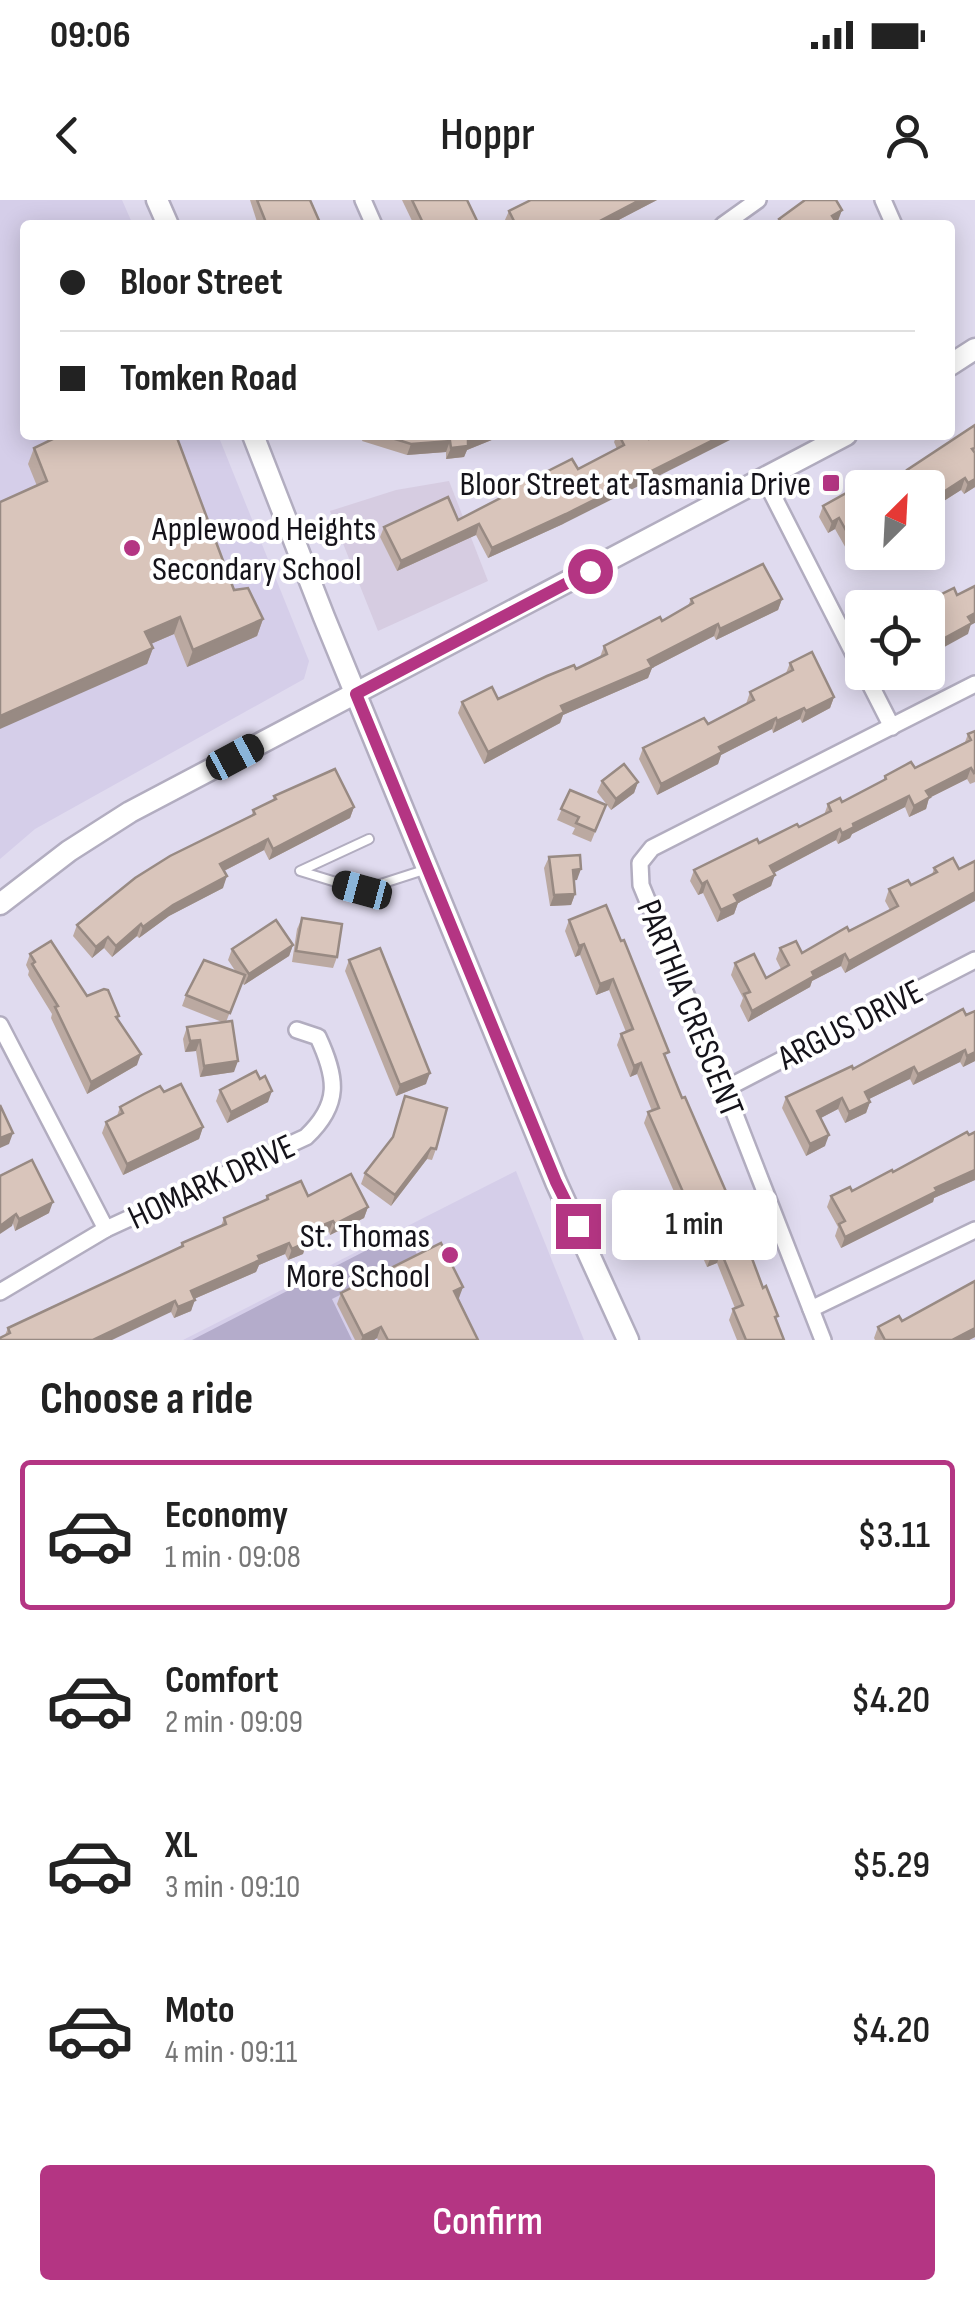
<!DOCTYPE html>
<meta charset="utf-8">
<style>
body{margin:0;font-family:"Sofia Sans Condensed",sans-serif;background:#f6f6f6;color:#222;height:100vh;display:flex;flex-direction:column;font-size:38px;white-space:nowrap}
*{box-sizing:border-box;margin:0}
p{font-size:32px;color:#767676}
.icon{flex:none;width:55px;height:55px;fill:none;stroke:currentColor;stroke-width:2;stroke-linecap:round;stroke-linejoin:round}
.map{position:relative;height:1140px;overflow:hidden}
.side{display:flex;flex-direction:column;background:#fff;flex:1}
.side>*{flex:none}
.guide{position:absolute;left:20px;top:20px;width:935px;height:220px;border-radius:10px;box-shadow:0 5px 25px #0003;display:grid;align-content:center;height:220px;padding:0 40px;background:#fff}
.needle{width:65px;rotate:24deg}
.buttons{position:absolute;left:845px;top:270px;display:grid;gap:20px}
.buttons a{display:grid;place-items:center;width:100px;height:100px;border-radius:10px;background:#fff;box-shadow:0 5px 25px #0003;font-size:50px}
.end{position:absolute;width:45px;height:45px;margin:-22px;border:12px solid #b43583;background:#fff;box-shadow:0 0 0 5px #fff}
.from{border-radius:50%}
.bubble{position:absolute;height:70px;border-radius:10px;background:#fff;box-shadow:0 5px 25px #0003;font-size:32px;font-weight:600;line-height:70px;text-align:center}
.car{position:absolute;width:30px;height:60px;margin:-30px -15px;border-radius:12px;box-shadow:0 0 8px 2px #0007;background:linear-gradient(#222 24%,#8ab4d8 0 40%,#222 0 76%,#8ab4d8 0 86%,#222 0)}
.guide b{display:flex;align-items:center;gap:35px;height:95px;font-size:38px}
.guide b+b{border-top:2px solid #e0e0e0}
.guide i{width:25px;height:25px;background:#222}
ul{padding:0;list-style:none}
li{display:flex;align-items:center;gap:30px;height:150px;margin:0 20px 15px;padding:0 20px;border:5px solid transparent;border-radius:10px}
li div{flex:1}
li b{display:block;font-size:38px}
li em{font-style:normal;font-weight:600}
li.active{border-color:#b43583}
li>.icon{width:90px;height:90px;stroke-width:1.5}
h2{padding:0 40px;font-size:45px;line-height:120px}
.action{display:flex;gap:20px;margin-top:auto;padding:20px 40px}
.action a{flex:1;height:115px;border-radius:10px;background:#b43583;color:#fff;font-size:40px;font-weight:600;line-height:115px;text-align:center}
.status{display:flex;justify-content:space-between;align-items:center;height:70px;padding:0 50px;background:#fff;direction:ltr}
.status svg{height:28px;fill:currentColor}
header{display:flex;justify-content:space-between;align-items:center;height:130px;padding:0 40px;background:#fff;font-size:45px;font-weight:600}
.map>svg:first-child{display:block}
.commercial{fill:#d6cce1}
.built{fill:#d5cee9}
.park{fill:#b4accb}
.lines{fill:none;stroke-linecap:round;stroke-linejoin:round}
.service-casing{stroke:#b2adc0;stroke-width:12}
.minor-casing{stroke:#b2adc0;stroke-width:20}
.tertiary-casing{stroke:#b2adc0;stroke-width:25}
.service{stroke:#fff;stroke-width:8}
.minor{stroke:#fff;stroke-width:15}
.tertiary{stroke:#fff;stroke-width:20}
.wall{fill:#bba9a1}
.shaded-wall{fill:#988a83}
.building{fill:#d9c5bb;stroke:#988a83;stroke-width:2.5}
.route{stroke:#b43583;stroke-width:12}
.poi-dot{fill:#b43583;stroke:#fff;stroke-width:4}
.labels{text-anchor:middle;stroke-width:8;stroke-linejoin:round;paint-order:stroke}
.poi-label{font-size:35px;fill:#15131a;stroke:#fff;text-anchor:end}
.street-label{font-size:35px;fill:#15131a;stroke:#fff}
</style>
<div class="status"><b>09:06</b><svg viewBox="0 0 49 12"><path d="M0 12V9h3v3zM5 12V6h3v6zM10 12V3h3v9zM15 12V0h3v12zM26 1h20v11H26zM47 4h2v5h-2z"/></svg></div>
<header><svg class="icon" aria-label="back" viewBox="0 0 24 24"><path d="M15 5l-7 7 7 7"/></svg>Hoppr<svg class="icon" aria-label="person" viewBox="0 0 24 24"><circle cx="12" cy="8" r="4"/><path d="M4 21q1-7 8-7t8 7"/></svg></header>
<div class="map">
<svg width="975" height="1140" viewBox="0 0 975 1140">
<rect width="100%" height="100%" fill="#e0dbef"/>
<polygon class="commercial" points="449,281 488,381 378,431 330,311 396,290"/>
<g class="built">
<polygon points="0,0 122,0 133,25 25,25 25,235 218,235 309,461 304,479 35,629 0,659"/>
<polygon points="516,971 584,1140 183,1140"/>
</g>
<polygon class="park" points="404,1031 418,1056 332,1099 352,1140 192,1140"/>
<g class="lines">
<g class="service-casing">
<polyline id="service" points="369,639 300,671 362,690 424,670"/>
</g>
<g class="minor-casing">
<g id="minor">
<polyline points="363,0 374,25"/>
<polyline points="883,0 894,25"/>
<polyline points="723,25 758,0"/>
<polyline points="765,280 862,470"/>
<polyline points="864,472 892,527"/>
<polyline points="0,825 106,1029"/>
<polyline points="725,889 975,760"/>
<path d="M 0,1092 L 106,1029 L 306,937 C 341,904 337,878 318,837 L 297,830"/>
<polyline points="811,1109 975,1030"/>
<polyline points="823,1140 725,889 641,685 640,663 652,648 975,484"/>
</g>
</g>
<g class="tertiary-casing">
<g id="tertiary">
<polyline points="157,0 168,25"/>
<polyline points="950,165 975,149"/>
<polyline points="253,235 324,417 556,982 628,1140"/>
<polyline points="0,704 69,651 130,612 846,235"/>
</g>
</g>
<use href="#service" class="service"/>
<use href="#minor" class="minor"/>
<use href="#tertiary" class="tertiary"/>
</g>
<g class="wall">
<polygon points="250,0 310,0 321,25 258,25"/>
<polygon points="402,0 467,0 479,25 414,25"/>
<polygon points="531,0 657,0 609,25 506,25 504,22 509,11"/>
<polygon points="975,225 975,287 964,294 961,290 928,311 928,288 904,277 907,270"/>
<polygon points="364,235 504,235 467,250 464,257 446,259 446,252 407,255 362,241"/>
<polygon points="617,235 647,235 563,324 488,358 476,335 397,371 380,337 384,327 458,320 513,292 516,284 540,275 578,269 617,249 614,242"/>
<polygon points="34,248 234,390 263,419 257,436 187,467 174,434 151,444 153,448 147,464 37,286 28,264"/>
<polygon points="850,291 862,352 852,359 835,329 828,333 819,317 823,306"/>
<polygon points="691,399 782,399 778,410 716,440 714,436 652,468 648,478 563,515 560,523 484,564 458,513 462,502 498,499 576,469 600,457 604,446 662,421 688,406"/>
<polygon points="790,463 834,497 830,508 802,523 800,519 773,533 772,529 721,555 718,564 657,595 639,559 643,548 708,524 746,504 750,492 786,473"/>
<polygon points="975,531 975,582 970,584 967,579 929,598 926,609 909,617 905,607 852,634 850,638 838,644 836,640 774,673 771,686 738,703 734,714 717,722 703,693 698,695 690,681 694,670 799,627 824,615 828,604 842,602 883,581 885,576 915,568 965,542 968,534"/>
<polygon points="602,581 638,582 634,593 611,610 597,592"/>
<polygon points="570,590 606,605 591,642 572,634 575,628 557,620"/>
<polygon points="274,596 354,607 350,618 269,660 264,650 224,671 223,688 169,716 139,738 137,736 112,757 104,748 92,758 73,736 77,725 252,615 253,610 273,600"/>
<polygon points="549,657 577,680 574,680 575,694 571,705 550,706 544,668"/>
<polygon points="953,658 857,766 845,773 841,766 812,781 810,787 748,822 740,806 743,798 731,775 735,763 766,778 781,769 776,759 780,748 802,753 890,710 885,701 889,689 911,685 932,675 934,668"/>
<polygon points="606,705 666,859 784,1140 737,1140 729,1120 733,1109 735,1108 717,1063 707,1067 644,923 648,912 652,911 637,874 630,877 617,845 621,834 626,832 609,790 596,795 580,755 575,757 565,731 569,720"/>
<polygon points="302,718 337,757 333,768 292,762 297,729"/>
<polygon points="293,745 289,756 244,785 242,782 226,822 234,872 200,877 196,851 185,852 183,839 187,827 222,822 182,806 186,795 236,772 228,760 232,749"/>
<polygon points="30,754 118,819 137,865 87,894 51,818 52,814 28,775 29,771 26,765"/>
<polygon points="349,760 426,884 396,896 345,771"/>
<polygon points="963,809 975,861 963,867 960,862 913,885 910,879 869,899 870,902 866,913 845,923 838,909 821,918 825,946 806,956 782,908 786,897 853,869"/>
<polygon points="220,890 268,902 227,923 216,901"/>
<polygon points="405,896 436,949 432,960 427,959 391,1006 361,984 365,973 392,939"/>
<polygon points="120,907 203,927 199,939 123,975 102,933 106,922 117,916"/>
<polygon points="975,932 975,980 934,998 933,1002 841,1048 835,1036 838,1027 827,1007 831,996 852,991 893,972"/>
<polygon points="0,976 49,1013 15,1031"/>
<polygon points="267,996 308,996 368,1007 364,1018 330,1035 329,1032 306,1041 303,1054 288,1060 285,1054 259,1065 256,1072 194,1099 191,1111 174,1118 171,1112 5,1135 8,1128 181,1047 182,1043 221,1026 224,1018 266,1000"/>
<polygon points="975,1081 975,1137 969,1140 875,1140 874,1138 878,1127 902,1121"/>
<polygon points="463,1087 457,1099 478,1140 378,1140 377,1138 374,1140 355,1140 337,1104 341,1093"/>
</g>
<g class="shaded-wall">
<polygon points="640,0 657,0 609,25 592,25"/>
<polygon points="842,10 838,21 832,25 832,16"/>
<polygon points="480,235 504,235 467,250 464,257 446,259 451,248"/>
<polygon points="723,235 740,235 563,324 488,358 492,348"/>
<polygon points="450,241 446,252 407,255 411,244"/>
<polygon points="965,278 961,290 928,311 928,302"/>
<polygon points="975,279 975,287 964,294 968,283"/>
<polygon points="839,318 835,329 828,333 832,322"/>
<polygon points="479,324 476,335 397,371 401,361"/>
<polygon points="862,344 864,352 852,359 856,348"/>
<polygon points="782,399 778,410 716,440 720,429"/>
<polygon points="975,413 975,423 971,424 968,434 928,456 928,447"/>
<polygon points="180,417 174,434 139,449 145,432"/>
<polygon points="263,419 257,436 187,467 193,450"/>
<polygon points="718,424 714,436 652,468 648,478 563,515 560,523 484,564 488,552 561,506"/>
<polygon points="153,448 147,464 0,529 0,516"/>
<polygon points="834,497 830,508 802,523 806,511"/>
<polygon points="804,508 800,519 773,533 777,521"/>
<polygon points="776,518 772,529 721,555 718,564 657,595 661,584 719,547"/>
<polygon points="971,568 967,579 929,598 926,609 909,617 914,606 926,591"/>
<polygon points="638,582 634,593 611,610 616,599"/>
<polygon points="909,596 905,607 852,634 850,638 838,644 842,633 853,624"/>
<polygon points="354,607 350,618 269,660 273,649"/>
<polygon points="840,629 836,640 766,677 770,666"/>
<polygon points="268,639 264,650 216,675 220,664"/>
<polygon points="581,669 577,680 569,681 573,670"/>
<polygon points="775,675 771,686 738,703 734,714 717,722 721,710 734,695"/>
<polygon points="227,676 223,688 169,716 139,738 143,727 173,705"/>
<polygon points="707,681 703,693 698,695 702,684"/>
<polygon points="975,692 975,701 845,773 849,761"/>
<polygon points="575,694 571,705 550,706 554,695"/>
<polygon points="141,724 137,736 112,757 116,746"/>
<polygon points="108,737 104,748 92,758 96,747"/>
<polygon points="584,744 580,755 575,757 579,746"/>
<polygon points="293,745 289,756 244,785 249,774"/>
<polygon points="845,754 841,766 812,781 810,787 748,822 752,811 812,772"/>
<polygon points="613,779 609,790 596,795 600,784"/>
<polygon points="200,840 196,851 185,852 190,841"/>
<polygon points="965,850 960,862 913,885 918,874"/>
<polygon points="975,852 975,861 963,867 967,856"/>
<polygon points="141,854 137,865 87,894 91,882"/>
<polygon points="238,861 234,872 200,877 204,866"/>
<polygon points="641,863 637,874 630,877 634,866"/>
<polygon points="914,867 910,879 861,903 865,892"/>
<polygon points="430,873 426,884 396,896 400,885"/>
<polygon points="272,891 268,902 227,923 231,912"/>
<polygon points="842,898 838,909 813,922 817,911"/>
<polygon points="870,902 866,913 845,923 849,912"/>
<polygon points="203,927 199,939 123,975 127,964"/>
<polygon points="13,933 9,944 0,948 0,938"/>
<polygon points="829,935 825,946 806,956 810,944"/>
<polygon points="431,948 427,959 391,1006 395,995"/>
<polygon points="975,970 975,980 934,998 933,1002 841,1048 845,1037 935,988"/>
<polygon points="53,1002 49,1013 15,1031 19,1019"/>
<polygon points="368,1007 364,1018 330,1035 335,1024"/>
<polygon points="16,1014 12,1026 0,1034 0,1026"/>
<polygon points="333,1021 329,1032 299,1044 303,1033"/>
<polygon points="307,1042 303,1054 288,1060 292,1049"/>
<polygon points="289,1043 285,1054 259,1065 256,1072 187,1102 191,1091 258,1056"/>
<polygon points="721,1052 717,1063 707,1067 711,1056"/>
<polygon points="463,1087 459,1098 450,1103 454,1091"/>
<polygon points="195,1100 191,1111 174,1118 178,1107"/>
<polygon points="175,1101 171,1112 112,1140 93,1140"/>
<polygon points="381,1127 377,1138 374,1140 361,1140 363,1136"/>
<polygon points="975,1128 975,1137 969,1140 952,1140"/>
</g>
<g class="building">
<polygon points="257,0 310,0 321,25 267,25"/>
<polygon points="412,0 467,0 479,25 424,25"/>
<polygon points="531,0 640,0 592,25 516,25 509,11"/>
<polygon points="805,0 836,0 842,10 832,16 838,25 783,25 779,19"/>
<polygon points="975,225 975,248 972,249 975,253 975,279 968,283 965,278 928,302 928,288 888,288 909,274 907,270"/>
<polygon points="61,235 176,235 234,390 248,388 263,419 193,450 180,417 145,432 153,448 0,516 0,302 47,281 34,248"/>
<polygon points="382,235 480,235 468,240 468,246 451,248 450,241 411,244"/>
<polygon points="619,235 647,235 649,239 659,235 723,235 566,314 492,348 479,324 401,361 384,327 448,297 458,320 518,289 516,284 538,272 540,275 572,259 578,269 624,245"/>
<polygon points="850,291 862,312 862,344 856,348 839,318 832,322 823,306"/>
<polygon points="763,364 782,399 720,429 718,424 648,460 652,467 561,506 564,512 488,552 462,502 492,487 498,499 547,476 574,465 576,469 607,454 604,446 660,417 662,421 693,403 691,399"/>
<polygon points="975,386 975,413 968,417 972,423 928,447 928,408 896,408 911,400 915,407 954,388 957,395"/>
<polygon points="812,452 834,497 806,511 804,508 777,521 776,518 719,547 722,552 661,584 643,548 704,518 708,524 754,500 750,492 793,470 790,463"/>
<polygon points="975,531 975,572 974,573 971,568 926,591 930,597 914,606 909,596 853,624 854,627 842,633 840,629 770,666 775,675 734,695 738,702 721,710 707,681 702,684 694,670 757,639 759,643 797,624 799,627 831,611 828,604 840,598 842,602 886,579 885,576 911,562 915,568 971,540 968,534"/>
<polygon points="624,564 638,582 616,599 602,581"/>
<polygon points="335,569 354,607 273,649 268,639 220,664 227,676 173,705 143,727 141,724 116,746 108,737 96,747 77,725 135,678 170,656 255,614 253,610 276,599 274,596"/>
<polygon points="570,590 606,605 595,631 576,623 579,617 561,609"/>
<polygon points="580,655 581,669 573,670 575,694 554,695 549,657"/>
<polygon points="953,658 959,669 975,661 975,692 849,761 845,754 812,772 814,776 752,811 744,794 750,792 735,763 754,754 766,778 789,765 780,748 796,741 802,753 847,727 849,731 898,706 889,689 908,680 911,685 937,672 934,668"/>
<polygon points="606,705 621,741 624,740 669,852 664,854 682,898 685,897 734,1010 763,1088 766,1086 778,1116 775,1117 784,1140 746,1140 733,1109 743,1105 721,1052 711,1056 648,912 659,908 641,863 634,866 621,834 633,829 613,779 600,784 584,744 579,746 569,720"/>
<polygon points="302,718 342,724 337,757 296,751"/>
<polygon points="276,720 293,745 249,774 232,749"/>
<polygon points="51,741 87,796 104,789 108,790 119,816 116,817 141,854 91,882 55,807 58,806 32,764 35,762 30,754"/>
<polygon points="380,748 430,873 400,885 349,760"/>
<polygon points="204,760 245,775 230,813 186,795"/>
<polygon points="963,809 966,815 975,811 975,852 967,856 965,850 918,874 914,867 865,892 870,902 849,912 842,898 817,911 829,935 810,944 786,897 852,866 853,869"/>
<polygon points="232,821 238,861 204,866 200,840 190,841 187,827"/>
<polygon points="256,871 260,879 265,876 272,891 231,912 220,890"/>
<polygon points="181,884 203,927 127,964 106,922 123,913 120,907 144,894 160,886 164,892"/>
<polygon points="405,896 447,908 436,949 431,948 395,995 365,973 393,937"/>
<polygon points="0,905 13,933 0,938"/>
<polygon points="967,932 969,935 975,932 975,970 935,988 937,991 845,1037 839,1024 845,1021 831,996 850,987 852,991 892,970 893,972"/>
<polygon points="32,960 53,1002 19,1019 16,1014 0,1026 0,976"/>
<polygon points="351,974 368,1007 335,1024 333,1021 303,1033 307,1042 292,1049 289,1043 258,1056 260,1060 191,1091 195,1100 178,1107 175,1101 93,1140 0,1140 0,1138 10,1133 8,1128 183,1046 182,1043 226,1024 224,1018 268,999 267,996 301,981 308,996"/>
<polygon points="441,1043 463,1087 454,1091 478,1140 388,1140 381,1127 363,1136 341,1093"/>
<polygon points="975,1081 975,1128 952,1140 885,1140 878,1127 899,1116 902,1121"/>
</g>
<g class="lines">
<polyline class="route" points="578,1026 556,982 356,494 590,371"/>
</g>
<g class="poi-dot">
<rect x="821" y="273" width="20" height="20" rx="5"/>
<circle cx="132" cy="348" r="10"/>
<circle cx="450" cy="1055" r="10"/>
</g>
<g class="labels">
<g class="poi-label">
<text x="811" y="295">Bloor Street at Tasmania Drive</text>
<text x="152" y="340" text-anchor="start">Applewood Heights<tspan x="152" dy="40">Secondary School</tspan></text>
<text x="430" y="1047">St. Thomas<tspan x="430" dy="40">More School</tspan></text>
</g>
<g class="street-label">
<text transform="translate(691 808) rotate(68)" y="12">PARTHIA CRESCENT</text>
<text transform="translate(850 824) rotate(-27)" y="12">ARGUS DRIVE</text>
<text transform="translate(211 981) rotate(-25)" y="12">HOMARK DRIVE</text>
</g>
</g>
</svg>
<div class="buttons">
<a><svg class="needle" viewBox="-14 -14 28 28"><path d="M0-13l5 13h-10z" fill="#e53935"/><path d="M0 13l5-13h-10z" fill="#767676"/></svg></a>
<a><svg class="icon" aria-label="locate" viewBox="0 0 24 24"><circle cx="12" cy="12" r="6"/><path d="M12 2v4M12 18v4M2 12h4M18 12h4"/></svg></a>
</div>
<i class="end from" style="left:590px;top:371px"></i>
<i class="end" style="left:578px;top:1026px"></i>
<div class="bubble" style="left:612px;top:990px;width:165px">1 min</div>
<i class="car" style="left:235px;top:557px;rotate:62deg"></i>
<i class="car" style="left:362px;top:690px;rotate:285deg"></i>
<div class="guide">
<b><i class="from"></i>Bloor Street</b>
<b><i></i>Tomken Road</b>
</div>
</div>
<section class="side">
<h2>Choose a ride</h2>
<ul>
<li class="active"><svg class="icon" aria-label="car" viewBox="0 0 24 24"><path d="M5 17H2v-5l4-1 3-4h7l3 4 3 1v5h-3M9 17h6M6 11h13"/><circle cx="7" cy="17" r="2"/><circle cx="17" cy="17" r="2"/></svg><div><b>Economy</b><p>1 min · 09:08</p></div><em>$3.11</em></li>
<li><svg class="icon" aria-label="car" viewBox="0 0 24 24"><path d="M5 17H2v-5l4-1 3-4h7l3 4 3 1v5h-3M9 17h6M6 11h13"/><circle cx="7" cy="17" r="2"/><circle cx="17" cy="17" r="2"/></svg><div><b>Comfort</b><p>2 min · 09:09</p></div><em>$4.20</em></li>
<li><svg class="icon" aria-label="car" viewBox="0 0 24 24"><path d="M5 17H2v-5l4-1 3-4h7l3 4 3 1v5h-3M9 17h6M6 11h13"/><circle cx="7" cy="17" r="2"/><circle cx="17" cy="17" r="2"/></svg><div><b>XL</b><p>3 min · 09:10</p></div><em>$5.29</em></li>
<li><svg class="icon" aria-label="car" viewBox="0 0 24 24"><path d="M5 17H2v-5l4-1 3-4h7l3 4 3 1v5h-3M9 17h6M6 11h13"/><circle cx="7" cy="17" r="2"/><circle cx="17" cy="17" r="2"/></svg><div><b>Moto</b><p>4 min · 09:11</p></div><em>$4.20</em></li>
</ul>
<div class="action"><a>Confirm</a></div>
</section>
